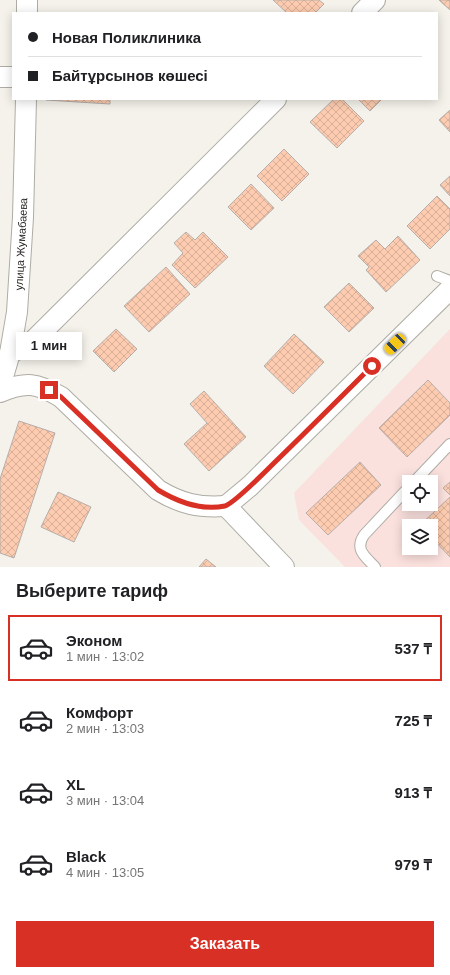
<!DOCTYPE html>
<html lang="ru">
<meta charset="utf-8">
<style>
body{margin:0;font-family:Arial,sans-serif;background:#f2f2f2;color:#202124;height:100vh;display:flex;flex-direction:column;font-size:15px;white-space:nowrap}
*{box-sizing:border-box;margin:0}
p{font-size:13px;color:#757577}
.icon{flex:none;width:22px;height:22px;fill:none;stroke:currentColor;stroke-width:2;stroke-linecap:round;stroke-linejoin:round}
.map{position:relative;height:567px;overflow:hidden}
.sheet{display:flex;flex-direction:column;background:#fff;flex:1}
.sheet>*{flex:none}
.hud{position:absolute;left:12px;top:12px;width:426px;height:88px;border-radius:0px;box-shadow:0 2px 10px #0003;display:grid;align-content:center;height:88px;padding:0 16px;background:#fff}
.tools{position:absolute;left:402px;top:475px;display:grid;gap:8px}
.tools a{display:grid;place-items:center;width:36px;height:36px;border-radius:0px;background:#fff;box-shadow:0 2px 10px #0003;font-size:20px}
.end{position:absolute;width:18px;height:18px;margin:-9px;border:5px solid #d93025;background:#fff;box-shadow:0 0 0 2px #fff}
.from{border-radius:50%}
.bubble{position:absolute;height:28px;border-radius:0px;background:#fff;box-shadow:0 2px 10px #0003;font-size:13px;font-weight:600;line-height:28px;text-align:center}
.car{position:absolute;width:12px;height:24px;margin:-12px -6px;border-radius:5px;box-shadow:0 0 3px 1px #0007;background:linear-gradient(#f5c518 24%,#345 0 40%,#f5c518 0 76%,#345 0 86%,#f5c518 0)}
.hud b{display:flex;align-items:center;gap:14px;height:38px;font-size:15px}
.hud b+b{border-top:1px solid #e0e0e0}
.hud i{width:10px;height:10px;background:#202124}
ul{padding:0;list-style:none}
li{display:flex;align-items:center;gap:12px;height:66px;margin:0 8px 6px;padding:0 8px;border:2px solid transparent;border-radius:0px}
li div{flex:1}
li b{display:block;font-size:15px}
li em{font-style:normal;font-weight:600}
li.selected{border-color:#d93025}
li>.icon{width:36px;height:36px;stroke-width:1.5}
h2{padding:0 16px;font-size:18px;line-height:48px}
.primary-button{display:flex;gap:8px;margin-top:auto;padding:8px 16px}
.primary-button a{flex:1;height:46px;border-radius:0px;background:#d93025;color:#fff;font-size:16px;font-weight:600;line-height:46px;text-align:center}
.map>svg:first-child{display:block}
.medical{fill:#fbe1de;fill-rule:evenodd}
.building{fill:url(#building-cross-hatch);stroke:#b6aeaa}
.lines{fill:none;stroke-linecap:round;stroke-linejoin:round}
.lane-casing{stroke:#aeaca4;stroke-width:12}
.street-casing{stroke:#aeaca4;stroke-width:22}
.lane{stroke:#fff;stroke-width:10}
.street{stroke:#fff;stroke-width:20}
.route{stroke:#d93025;stroke-width:5}
.labels{text-anchor:middle;stroke-width:4;stroke-linejoin:round;paint-order:stroke}
.street-label{font-size:11px;fill:#2a2926;stroke:#fff}
</style>
<div class="map">
<svg width="450" height="567" viewBox="0 0 450 567">
<defs>
<pattern id="building-cross-hatch" width="8" height="8" patternUnits="userSpaceOnUse"><rect width="8" height="8" fill="#fdccb0"/><path d="M0 0l8 8M0 8l8-8" fill="none" stroke="#d9af97"/></pattern>
</defs>
<rect width="100%" height="100%" fill="#f4f2ea"/>
<path class="medical" d="M 450,329 L 450,567 L 345,567 L 299,520 L 294,493 ZM 409,482 L 431,482 L 431,504 L 409,504 ZM 409,526 L 431,526 L 431,548 L 409,548 Z"/>
<g class="building">
<polygon points="273,0 319,0 324,4 315,13 287,13"/>
<polygon points="439,0 450,0 450,10"/>
<polygon points="46,99 110,99 110,104 46,100"/>
<polygon points="334,99 342,99 364,121 337,148 310,122"/>
<polygon points="358,99 382,99 370,111"/>
<polygon points="450,110 450,132 439,120"/>
<polygon points="284,149 309,174 282,201 257,176"/>
<polygon points="450,176 450,196 440,185"/>
<polygon points="251,184 274,208 251,230 228,207"/>
<polygon points="437,196 450,209 450,229 430,249 407,226"/>
<polygon points="186,232 195,240 203,232 228,257 195,288 172,265 183,253 174,243"/>
<polygon points="398,236 420,260 386,292 366,270 369,267 358,256 376,240 385,249"/>
<polygon points="166,267 190,294 149,332 124,306"/>
<polygon points="349,283 374,308 349,332 324,307"/>
<polygon points="116,329 137,349 114,372 93,351"/>
<polygon points="294,334 324,362 293,394 264,366"/>
<polygon points="428,380 450,403 450,415 407,457 379,428"/>
<polygon points="204,391 246,437 209,471 184,444 207,423 190,404"/>
<polygon points="19,421 55,433 14,558 0,553 0,479"/>
<polygon points="360,462 381,485 328,535 306,513"/>
<polygon points="450,482 450,495 443,488"/>
<polygon points="58,492 91,507 74,542 41,527"/>
<polygon points="450,497 450,557 431,537 431,526 420,525"/>
<polygon points="206,559 216,567 199,567"/>
</g>
<g class="lines">
<g class="lane-casing">
<g id="lane">
<polyline points="437,276 450,281"/>
<polyline points="414,482 450,444"/>
<path d="M 375,567 C 366,557 354,550 364,535 L 409,487"/>
</g>
</g>
<g class="street-casing">
<g id="street">
<polyline points="27,0 27,13"/>
<polyline points="362,13 375,0"/>
<polyline points="0,77 13,77"/>
<polyline points="10,353 30,344 276,99"/>
<polyline points="0,387 10,353 17,312 23,217 26,99"/>
<path d="M 0,392 C 26,381 37,383 61,397 L 158,490 C 181,504 199,508 226,506"/>
<polyline points="226,506 250,486 450,289"/>
<polyline points="226,506 284,567"/>
</g>
</g>
<use href="#lane" class="lane"/>
<use href="#street" class="street"/>
</g>
<g class="lines">
<path class="route" d="M 49,390 L 61,397 L 158,490 C 178,502 201,511 225,506 C 234,503 264,473 273,464 C 306,432 339,399 372,366"/>
</g>
<g class="labels">
<g class="street-label">
<text transform="translate(21 244) rotate(-87)" y="4">улица Жумабаева</text>
</g>
</g>
</svg>
<div class="tools">
<a><svg class="icon" aria-label="locate" viewBox="0 0 24 24"><circle cx="12" cy="12" r="6"/><path d="M12 2v4M12 18v4M2 12h4M18 12h4"/></svg></a>
<a><svg class="icon" aria-label="layers" viewBox="0 0 24 24"><path d="M12 4l9 5-9 5-9-5zM3 14l9 5 9-5"/></svg></a>
</div>
<i class="end from" style="left:372px;top:366px"></i>
<i class="end" style="left:49px;top:390px"></i>
<div class="bubble" style="left:16px;top:332px;width:66px">1 мин</div>
<i class="car" style="left:395px;top:344px;rotate:226deg"></i>
<div class="hud">
<b><i class="from"></i>Новая Поликлиника</b>
<b><i></i>Байтұрсынов көшесі</b>
</div>
</div>
<section class="sheet">
<h2>Выберите тариф</h2>
<ul>
<li class="selected"><svg class="icon" aria-label="car" viewBox="0 0 24 24"><path d="M5 17H2v-5l4-1 3-4h7l3 4 3 1v5h-3M9 17h6M6 11h13"/><circle cx="7" cy="17" r="2"/><circle cx="17" cy="17" r="2"/></svg><div><b>Эконом</b><p>1 мин · 13:02</p></div><em>537 ₸</em></li>
<li><svg class="icon" aria-label="car" viewBox="0 0 24 24"><path d="M5 17H2v-5l4-1 3-4h7l3 4 3 1v5h-3M9 17h6M6 11h13"/><circle cx="7" cy="17" r="2"/><circle cx="17" cy="17" r="2"/></svg><div><b>Комфорт</b><p>2 мин · 13:03</p></div><em>725 ₸</em></li>
<li><svg class="icon" aria-label="car" viewBox="0 0 24 24"><path d="M5 17H2v-5l4-1 3-4h7l3 4 3 1v5h-3M9 17h6M6 11h13"/><circle cx="7" cy="17" r="2"/><circle cx="17" cy="17" r="2"/></svg><div><b>XL</b><p>3 мин · 13:04</p></div><em>913 ₸</em></li>
<li><svg class="icon" aria-label="car" viewBox="0 0 24 24"><path d="M5 17H2v-5l4-1 3-4h7l3 4 3 1v5h-3M9 17h6M6 11h13"/><circle cx="7" cy="17" r="2"/><circle cx="17" cy="17" r="2"/></svg><div><b>Black</b><p>4 мин · 13:05</p></div><em>979 ₸</em></li>
</ul>
<div class="primary-button"><a>Заказать</a></div>
</section>
